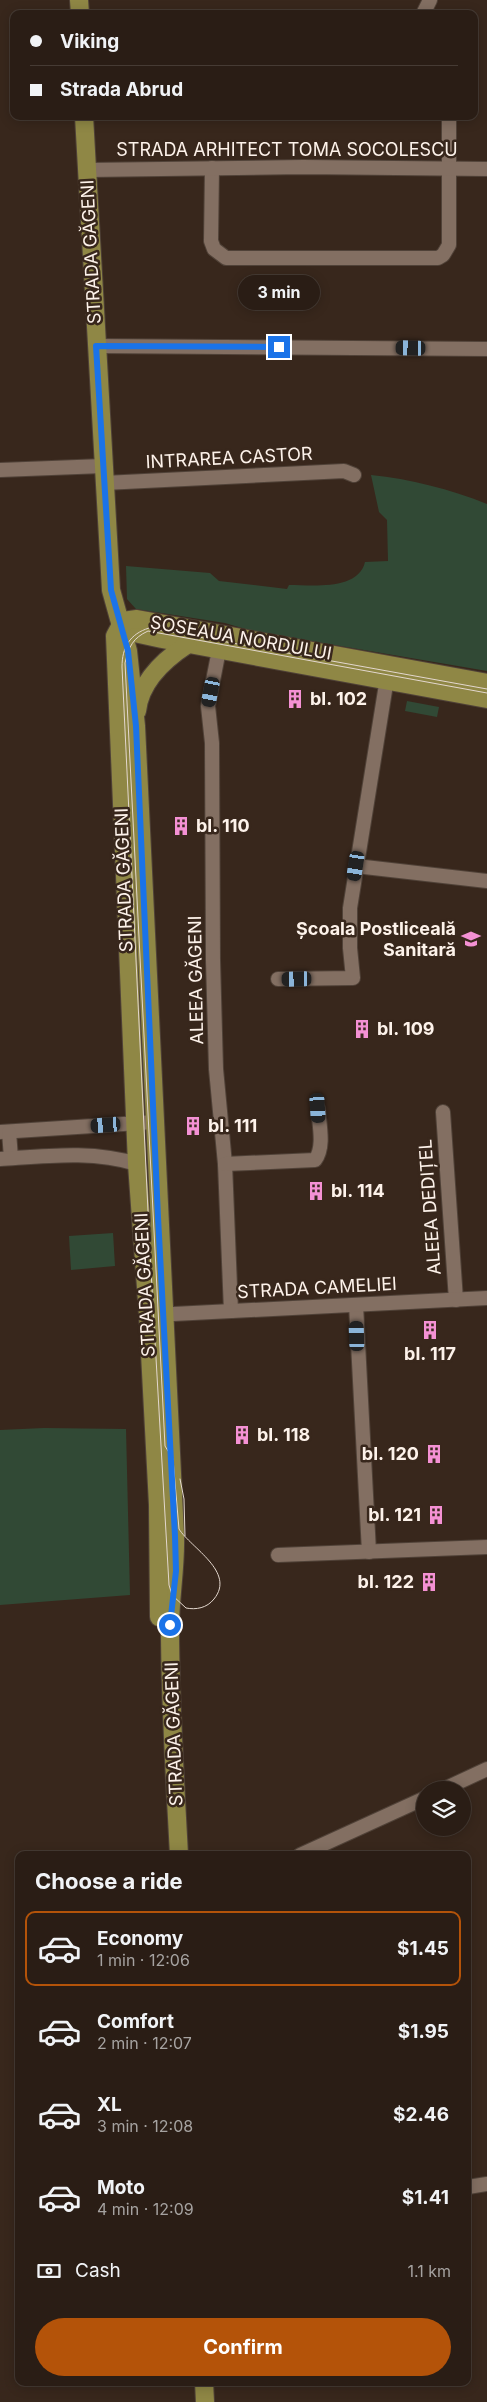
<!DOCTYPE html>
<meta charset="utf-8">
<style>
body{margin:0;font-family:Inter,sans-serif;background:#362a22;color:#f1f3f6;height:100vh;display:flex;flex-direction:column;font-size:19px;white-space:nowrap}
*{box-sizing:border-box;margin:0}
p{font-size:16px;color:#a5a2a0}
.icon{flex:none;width:28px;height:28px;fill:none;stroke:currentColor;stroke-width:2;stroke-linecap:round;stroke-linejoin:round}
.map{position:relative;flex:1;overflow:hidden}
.sheet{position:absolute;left:15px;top:1851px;width:456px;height:535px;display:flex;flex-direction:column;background:#2a1d15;border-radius:10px;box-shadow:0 2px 12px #0003,0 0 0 1px #463b34}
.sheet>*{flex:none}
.banner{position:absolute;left:10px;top:10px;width:468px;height:110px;border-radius:10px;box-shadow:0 2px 12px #0003,0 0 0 1px #463b34;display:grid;align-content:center;height:110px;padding:0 20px;background:#2a1d15}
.controls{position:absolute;left:416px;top:1781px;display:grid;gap:10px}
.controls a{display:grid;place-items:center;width:55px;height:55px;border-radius:50%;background:#2a1d15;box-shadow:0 2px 12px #0003,0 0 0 1px #463b34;font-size:25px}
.end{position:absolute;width:22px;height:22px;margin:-11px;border:6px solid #1a73e8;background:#fff;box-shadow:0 0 0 2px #fff}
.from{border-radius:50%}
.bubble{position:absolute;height:35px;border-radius:18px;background:#2a1d15;box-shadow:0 2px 12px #0003,0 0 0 1px #463b34;font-size:16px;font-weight:700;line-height:35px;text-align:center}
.car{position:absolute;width:15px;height:30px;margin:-15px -8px;border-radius:6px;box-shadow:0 0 4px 1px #0007;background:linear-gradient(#222 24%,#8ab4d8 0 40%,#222 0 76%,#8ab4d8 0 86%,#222 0)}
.banner b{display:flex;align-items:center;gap:18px;height:48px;font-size:19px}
.banner b+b{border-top:1px solid #463b34}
.banner i{width:12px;height:12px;background:#f1f3f6}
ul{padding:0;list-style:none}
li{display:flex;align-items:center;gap:15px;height:75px;margin:0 10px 8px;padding:0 10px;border:2px solid transparent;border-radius:10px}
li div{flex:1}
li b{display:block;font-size:19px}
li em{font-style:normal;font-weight:700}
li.active{border-color:#b45309}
li>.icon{width:45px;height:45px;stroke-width:1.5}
h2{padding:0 20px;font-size:22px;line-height:60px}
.pay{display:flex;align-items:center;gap:12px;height:55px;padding:0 20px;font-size:19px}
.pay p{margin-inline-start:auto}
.button{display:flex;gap:10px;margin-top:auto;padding:10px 20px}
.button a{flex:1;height:58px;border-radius:30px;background:#b45309;color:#fff;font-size:20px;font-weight:700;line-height:58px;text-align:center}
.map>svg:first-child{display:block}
.green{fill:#314935}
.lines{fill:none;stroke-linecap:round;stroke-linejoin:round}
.minor-casing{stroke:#504238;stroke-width:16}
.major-casing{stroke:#504238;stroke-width:20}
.minor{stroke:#836f62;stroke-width:14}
.major{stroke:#8f8745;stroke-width:18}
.tram{stroke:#e3d7ce;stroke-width:1}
.route{stroke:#1a73e8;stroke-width:6}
.labels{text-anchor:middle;stroke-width:5;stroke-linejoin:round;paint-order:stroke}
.street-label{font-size:18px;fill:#fdf2ea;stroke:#38271c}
.poi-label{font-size:18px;font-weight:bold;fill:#fdf2ea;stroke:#38271c;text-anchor:start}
</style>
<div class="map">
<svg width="487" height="2402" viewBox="0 0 487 2402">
<rect width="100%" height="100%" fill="#38271c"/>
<g class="green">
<path d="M 371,475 C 410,479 450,489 487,504 L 487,671 L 252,631 L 225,623 L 136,609 L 127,599 L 126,566 L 210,573 L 219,581 L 287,589 L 289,585 C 312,585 358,591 365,562 L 388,561 L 387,520 L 379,512 Z"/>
<polygon points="407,701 439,707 437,717 405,711"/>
<polygon points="113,1233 115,1266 71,1270 69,1236"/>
<polygon points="44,1428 126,1429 130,1595 0,1605 0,1430"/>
</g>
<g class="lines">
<g class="minor-casing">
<g id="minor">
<polyline points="423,14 430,0"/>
<polyline points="212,168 211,241 214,249 226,258 438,258 443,255 449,245 449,116"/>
<polyline points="87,170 303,167 487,169"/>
<polyline points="96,346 487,349"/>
<polyline points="0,470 103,466"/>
<polyline points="104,483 344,471 354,475"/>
<polyline points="219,650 208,706 212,743 213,960 216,1069 225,1164 231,1311"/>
<polyline points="356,866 487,881"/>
<polyline points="278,979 353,978 350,948 350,908 388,672"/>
<polyline points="443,1112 456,1300"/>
<polyline points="0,1132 154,1122"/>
<polyline points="9,1132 11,1158"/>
<path d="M 0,1159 C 46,1156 93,1150 137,1164"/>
<path d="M 225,1164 L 315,1160 C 325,1147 319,1124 318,1108"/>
<polyline points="356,1305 369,1552"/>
<polyline points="154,1315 487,1298"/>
<polyline points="278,1555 487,1547"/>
<polyline points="442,1790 487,1769"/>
<polyline points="300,1855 425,1798"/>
<polyline points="468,2187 487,2184"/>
</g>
</g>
<g class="major-casing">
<g id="major">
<polyline points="79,0 80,14"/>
<path d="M 84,116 L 111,590 L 128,651 L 136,726 L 175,1536 C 176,1567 170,1597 170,1627 C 170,1703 175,1779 179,1855"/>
<polyline points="120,626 130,632 162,639 487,699"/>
<path d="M 137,711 C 140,682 165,659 188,644"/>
<polyline points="159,1617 158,1505 148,1315 137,1164 115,636 123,621 137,619 487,683"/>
<polyline points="204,2382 205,2402"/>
</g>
</g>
<use href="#minor" class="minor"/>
<use href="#major" class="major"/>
<g class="tram">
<path d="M 487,689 L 149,628 C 130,634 122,647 122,667 L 150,1253 L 169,1585 L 172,1595 L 186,1608 C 196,1610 207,1608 214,1599 C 236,1572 191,1548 179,1529 L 173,1459 L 165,1446 L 125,663 C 129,646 133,638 148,631 L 487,693"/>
<polyline points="180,1479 184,1499 185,1536"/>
</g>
</g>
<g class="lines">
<polyline class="route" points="170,1625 176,1571 175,1536 158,1217 136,726 128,651 111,590 96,346 279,347"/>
</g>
<defs>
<g id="building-bare" transform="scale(1.5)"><path d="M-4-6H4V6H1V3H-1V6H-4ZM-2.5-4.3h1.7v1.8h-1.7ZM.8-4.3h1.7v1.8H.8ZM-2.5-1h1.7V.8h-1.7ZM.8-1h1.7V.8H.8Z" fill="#f491d4" stroke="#38271c" stroke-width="2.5" paint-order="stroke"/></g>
<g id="school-bare" transform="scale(1.5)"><path d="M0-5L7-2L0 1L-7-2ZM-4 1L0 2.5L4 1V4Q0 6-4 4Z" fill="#f491d4" stroke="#38271c" stroke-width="2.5" paint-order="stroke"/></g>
</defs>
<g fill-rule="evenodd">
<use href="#building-bare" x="295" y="699"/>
<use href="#building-bare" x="181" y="826"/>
<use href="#school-bare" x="471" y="939"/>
<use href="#building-bare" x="362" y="1029"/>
<use href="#building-bare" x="193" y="1126"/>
<use href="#building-bare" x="316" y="1191"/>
<use href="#building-bare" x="430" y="1330"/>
<use href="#building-bare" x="242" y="1435"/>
<use href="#building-bare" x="434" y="1454"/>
<use href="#building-bare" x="436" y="1515"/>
<use href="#building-bare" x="429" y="1582"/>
</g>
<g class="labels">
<g class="street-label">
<text x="287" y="156">STRADA ARHITECT TOMA SOCOLESCU</text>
<text transform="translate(91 252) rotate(-93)" y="6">STRADA GĂGENI</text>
<text transform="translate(229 458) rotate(-3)" y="6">INTRAREA CASTOR</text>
<text transform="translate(241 638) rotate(10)" y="6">ȘOSEAUA NORDULUI</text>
<text transform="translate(124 880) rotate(-92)" y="6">STRADA GĂGENI</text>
<text transform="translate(196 980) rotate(-91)" y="6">ALEEA GĂGENI</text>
<text transform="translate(430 1207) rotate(-94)" y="6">ALEEA DEDIȚEL</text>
<text transform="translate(145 1285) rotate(-93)" y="6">STRADA GĂGENI</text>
<text transform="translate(317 1288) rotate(-3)" y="6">STRADA CAMELIEI</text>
<text transform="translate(174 1734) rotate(-92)" y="6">STRADA GĂGENI</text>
</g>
<g class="poi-label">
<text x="310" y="705">bl. 102</text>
<text x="196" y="832">bl. 110</text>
<text x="456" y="935" text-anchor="end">Școala Postliceală<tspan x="456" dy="21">Sanitară</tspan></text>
<text x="377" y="1035">bl. 109</text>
<text x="208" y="1132">bl. 111</text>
<text x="331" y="1197">bl. 114</text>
<text x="430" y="1360" text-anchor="middle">bl. 117</text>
<text x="257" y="1441">bl. 118</text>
<text x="419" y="1460" text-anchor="end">bl. 120</text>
<text x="421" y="1521" text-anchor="end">bl. 121</text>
<text x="414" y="1588" text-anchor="end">bl. 122</text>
</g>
</g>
</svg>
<div class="controls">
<a><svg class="icon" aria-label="layers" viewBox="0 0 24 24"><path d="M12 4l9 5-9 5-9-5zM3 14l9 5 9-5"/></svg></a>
</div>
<i class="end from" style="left:170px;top:1625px"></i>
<i class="end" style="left:279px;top:347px"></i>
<div class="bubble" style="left:238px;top:275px;width:82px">3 min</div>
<i class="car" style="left:411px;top:348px;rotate:271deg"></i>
<i class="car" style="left:211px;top:692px;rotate:191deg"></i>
<i class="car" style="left:356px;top:866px;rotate:189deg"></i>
<i class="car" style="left:297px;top:979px;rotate:269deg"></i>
<i class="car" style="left:318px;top:1108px;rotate:176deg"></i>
<i class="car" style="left:106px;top:1125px;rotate:266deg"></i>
<i class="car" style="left:357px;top:1336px;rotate:358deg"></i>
<div class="banner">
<b><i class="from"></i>Viking</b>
<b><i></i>Strada Abrud</b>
</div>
<section class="sheet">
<h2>Choose a ride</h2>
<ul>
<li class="active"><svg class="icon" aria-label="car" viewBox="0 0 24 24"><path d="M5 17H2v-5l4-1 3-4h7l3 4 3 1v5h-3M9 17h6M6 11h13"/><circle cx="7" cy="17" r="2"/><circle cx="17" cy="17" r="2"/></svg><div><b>Economy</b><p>1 min · 12:06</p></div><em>$1.45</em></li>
<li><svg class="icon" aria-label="car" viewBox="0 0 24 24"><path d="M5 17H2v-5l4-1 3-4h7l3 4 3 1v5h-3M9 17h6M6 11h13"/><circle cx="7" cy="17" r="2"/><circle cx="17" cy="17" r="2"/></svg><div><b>Comfort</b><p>2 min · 12:07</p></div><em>$1.95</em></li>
<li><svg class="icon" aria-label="car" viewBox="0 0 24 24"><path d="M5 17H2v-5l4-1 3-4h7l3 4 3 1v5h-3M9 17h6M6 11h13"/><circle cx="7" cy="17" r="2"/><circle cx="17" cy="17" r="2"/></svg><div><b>XL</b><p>3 min · 12:08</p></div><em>$2.46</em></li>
<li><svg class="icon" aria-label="car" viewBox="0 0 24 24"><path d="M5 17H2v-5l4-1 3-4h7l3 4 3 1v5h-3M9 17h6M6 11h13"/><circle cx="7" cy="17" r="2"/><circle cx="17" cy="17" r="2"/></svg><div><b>Moto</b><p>4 min · 12:09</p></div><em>$1.41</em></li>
</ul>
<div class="pay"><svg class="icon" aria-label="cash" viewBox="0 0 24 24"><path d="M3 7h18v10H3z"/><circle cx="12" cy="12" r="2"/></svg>Cash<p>1.1 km</p></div>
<div class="button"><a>Confirm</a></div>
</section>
</div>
